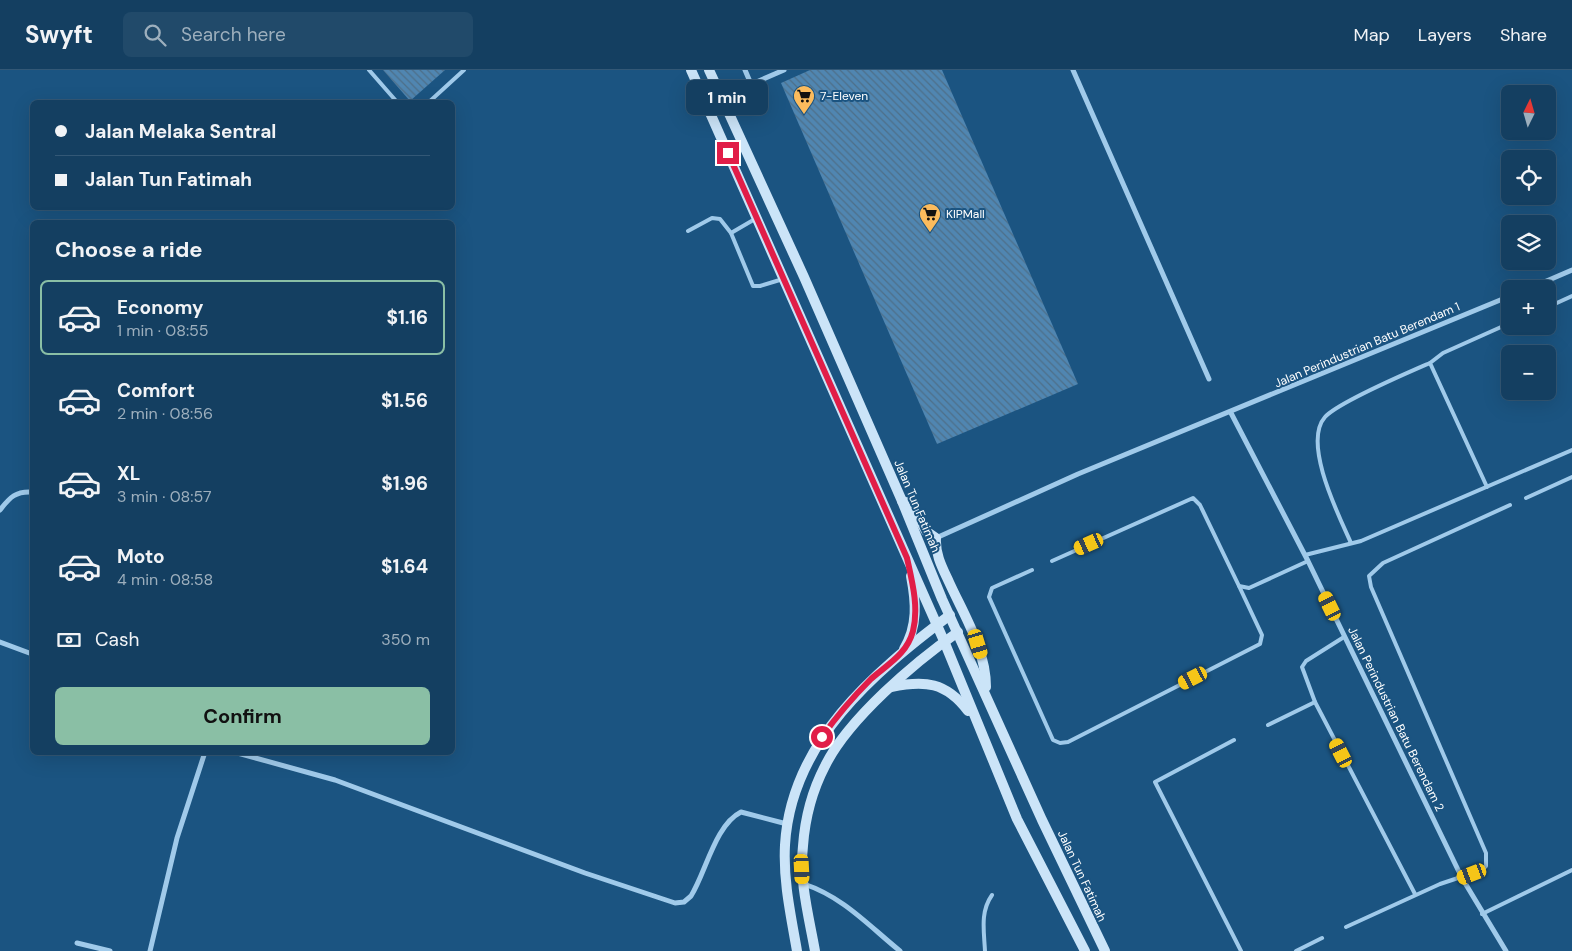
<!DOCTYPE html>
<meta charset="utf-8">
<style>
body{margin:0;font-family:"DM Sans",sans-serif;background:#214a6a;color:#f1f3f6;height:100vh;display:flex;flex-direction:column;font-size:19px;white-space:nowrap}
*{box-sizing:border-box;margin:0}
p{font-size:16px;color:#9dafbd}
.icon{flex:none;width:28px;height:28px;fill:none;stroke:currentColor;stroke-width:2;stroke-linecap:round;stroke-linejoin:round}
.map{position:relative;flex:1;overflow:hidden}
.side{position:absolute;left:30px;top:150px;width:425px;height:535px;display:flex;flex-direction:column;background:#143f61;border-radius:8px;box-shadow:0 5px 20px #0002,0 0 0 1px #335876}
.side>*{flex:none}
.top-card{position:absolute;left:30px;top:30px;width:425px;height:110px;border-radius:8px;box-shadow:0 5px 20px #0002,0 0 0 1px #335876;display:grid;align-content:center;height:110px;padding:0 25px;background:#143f61}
.needle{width:32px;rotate:5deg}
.controls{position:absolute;left:1501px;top:15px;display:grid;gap:10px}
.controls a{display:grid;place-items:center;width:55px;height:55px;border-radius:8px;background:#143f61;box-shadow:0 5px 20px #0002,0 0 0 1px #335876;font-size:25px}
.end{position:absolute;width:22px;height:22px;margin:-11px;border:6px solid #e11d48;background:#fff;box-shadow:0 0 0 2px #fff}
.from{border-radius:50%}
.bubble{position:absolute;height:35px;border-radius:8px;background:#143f61;box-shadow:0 5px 20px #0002,0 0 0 1px #335876;font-size:16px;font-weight:700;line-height:35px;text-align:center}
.car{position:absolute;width:15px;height:30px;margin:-15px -8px;border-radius:6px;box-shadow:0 0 4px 1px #0007;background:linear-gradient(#f5c518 24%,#345 0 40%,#f5c518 0 76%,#345 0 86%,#f5c518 0)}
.top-card b{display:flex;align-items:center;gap:18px;height:48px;font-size:19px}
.top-card b+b{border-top:1px solid #335876}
.top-card i{width:12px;height:12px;background:#f1f3f6}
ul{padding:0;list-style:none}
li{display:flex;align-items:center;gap:15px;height:75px;margin:0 10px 8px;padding:0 15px;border:2px solid transparent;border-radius:8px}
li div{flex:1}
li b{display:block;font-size:19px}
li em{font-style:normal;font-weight:700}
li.current{border-color:#8abfa5}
li>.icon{width:45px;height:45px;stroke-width:1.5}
h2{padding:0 25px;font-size:22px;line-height:60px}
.pay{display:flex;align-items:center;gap:12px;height:55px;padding:0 25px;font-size:19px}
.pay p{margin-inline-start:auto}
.cta{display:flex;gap:10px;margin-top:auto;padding:10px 25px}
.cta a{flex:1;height:58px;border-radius:8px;background:#8abfa5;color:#111;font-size:20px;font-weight:700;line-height:58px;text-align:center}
header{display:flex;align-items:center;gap:30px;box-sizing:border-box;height:70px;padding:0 25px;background:#143f61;border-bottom:1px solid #335876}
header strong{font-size:24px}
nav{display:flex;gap:28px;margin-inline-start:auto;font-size:18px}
.search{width:350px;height:45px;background:#214a6a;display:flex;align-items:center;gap:12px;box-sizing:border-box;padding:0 18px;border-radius:8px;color:#9dafbd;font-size:19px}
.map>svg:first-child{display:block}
.building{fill:url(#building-back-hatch)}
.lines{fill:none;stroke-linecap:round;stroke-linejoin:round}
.lane{stroke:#a0caea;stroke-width:4}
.street{stroke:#a0caea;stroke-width:5}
.secondary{stroke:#cbe4f8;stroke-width:10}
.route{stroke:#e11d48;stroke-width:6}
.labels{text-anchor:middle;stroke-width:4;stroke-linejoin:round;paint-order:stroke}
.poi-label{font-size:12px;fill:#fff;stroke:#1b5481;text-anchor:start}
.street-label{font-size:12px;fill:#fff;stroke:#1b5481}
</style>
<header>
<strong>Swyft</strong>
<div class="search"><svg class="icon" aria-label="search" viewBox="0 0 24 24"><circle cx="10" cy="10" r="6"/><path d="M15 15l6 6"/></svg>Search here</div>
<nav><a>Map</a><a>Layers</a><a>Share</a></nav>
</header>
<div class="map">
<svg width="1572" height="881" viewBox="0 0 1572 881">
<defs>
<pattern id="building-back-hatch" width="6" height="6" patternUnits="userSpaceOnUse" patternTransform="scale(1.25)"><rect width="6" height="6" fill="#5086b1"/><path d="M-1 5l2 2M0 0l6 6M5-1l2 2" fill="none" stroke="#4e6f89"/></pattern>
</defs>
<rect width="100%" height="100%" fill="#1b5481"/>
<g class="building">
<polygon points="383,0 445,0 410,31"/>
<polygon points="810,0 942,0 1078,314 937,374 781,13"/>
</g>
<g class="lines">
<g class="lane">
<polyline points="369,0 397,32"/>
<polyline points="429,32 464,0"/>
<polyline points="688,161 712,148 720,149 731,163 753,216 760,216 783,209"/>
<polyline points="731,163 755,149"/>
<polyline points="1548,237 1572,226"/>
<polyline points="1487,417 1430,293 1443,283 1510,253"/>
<polyline points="1526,428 1572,407"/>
<path d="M 1351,473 C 1339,446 1302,373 1325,347 C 1339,332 1407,303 1430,293"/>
<polyline points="1305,485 1361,471 1572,380"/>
<polyline points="1052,491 1193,428 1200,435 1239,516 1249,518 1308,491"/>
<polyline points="1032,500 992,518 989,527 1053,670 1060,673 1068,672 1260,574 1262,565 1239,516"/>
<polyline points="1344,567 1306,591 1302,597 1315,632 1415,824"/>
<polyline points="1268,655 1315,632"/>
<polyline points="1234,670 1155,712 1241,881"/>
<polyline points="1482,844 1572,800"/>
<polyline points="1346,857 1440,814 1482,800 1486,796 1486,783 1371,517 1369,506 1383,493 1510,435"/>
<path d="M 985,881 C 984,861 980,842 992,825"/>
<polyline points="1296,881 1322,868"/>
</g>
<g class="street">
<polyline points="745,0 751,14"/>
<polyline points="1073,0 1209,309"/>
<polyline points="722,27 784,0"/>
<polyline points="1528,219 1572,200"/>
<polyline points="1231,343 1308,491 1462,808 1506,881"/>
<path d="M 0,440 C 10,427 16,421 32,422"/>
<polyline points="936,468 1078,404 1510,226"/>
<polyline points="0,572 32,584"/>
<path d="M 234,682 L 335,710 L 585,803 L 675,833 L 684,832 L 691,826 C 706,802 715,755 741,742 L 787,754"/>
<path d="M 804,814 C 843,827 868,855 900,881"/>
<polyline points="77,873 110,881"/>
<polyline points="150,881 177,768 205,682"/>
</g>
<g class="secondary">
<polyline points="691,0 944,571 1017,749 1085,881"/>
<polyline points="709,0 804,207 902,431 942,529 1042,750 1105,881"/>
<path d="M 902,431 L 909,433 L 926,461 L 936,468 C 935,484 942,497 949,512 C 964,545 986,580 986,617"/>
<path d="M 904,579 C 918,556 916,532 911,506"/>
<path d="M 891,617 C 925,610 946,612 968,641"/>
<path d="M 797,881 C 791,846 783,811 785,775 C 791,672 873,603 950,545"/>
<path d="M 815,881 C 809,847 799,811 803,776 C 805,748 812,721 825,696 C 848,649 915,592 958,562"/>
</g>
</g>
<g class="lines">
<path class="route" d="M 728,83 L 907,488 C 912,511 919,537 913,561 C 907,584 888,594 871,609 C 853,627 836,647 822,667"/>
</g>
<defs>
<g id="supermarket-pin" transform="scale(1.125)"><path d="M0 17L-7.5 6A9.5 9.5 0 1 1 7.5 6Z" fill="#fbbb5d" stroke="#1b5481"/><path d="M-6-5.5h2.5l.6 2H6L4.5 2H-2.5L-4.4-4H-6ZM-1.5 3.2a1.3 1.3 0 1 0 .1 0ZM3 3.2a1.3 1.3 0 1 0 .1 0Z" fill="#111"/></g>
</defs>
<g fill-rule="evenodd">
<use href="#supermarket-pin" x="804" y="26"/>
<use href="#supermarket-pin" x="930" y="144"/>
</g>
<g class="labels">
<g class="poi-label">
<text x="820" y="30">7-Eleven</text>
<text x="946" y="148">KIPMall</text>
</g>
<g class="street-label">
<text transform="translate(1367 275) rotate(-23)" y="4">Jalan Perindustrian Batu Berendam 1</text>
<text transform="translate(917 436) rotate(67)" y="4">Jalan Tun Fatimah</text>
<text transform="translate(1396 649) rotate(64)" y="4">Jalan Perindustrian Batu Berendam 2</text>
<text transform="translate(1082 806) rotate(65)" y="4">Jalan Tun Fatimah</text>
</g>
</g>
</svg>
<div class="controls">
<a><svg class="needle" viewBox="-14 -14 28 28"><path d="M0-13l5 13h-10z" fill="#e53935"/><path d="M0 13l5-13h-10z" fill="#9dafbd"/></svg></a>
<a><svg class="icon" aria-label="locate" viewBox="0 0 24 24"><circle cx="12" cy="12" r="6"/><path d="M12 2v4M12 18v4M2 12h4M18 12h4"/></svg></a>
<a><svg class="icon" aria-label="layers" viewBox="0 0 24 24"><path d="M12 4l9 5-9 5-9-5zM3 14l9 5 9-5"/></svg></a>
<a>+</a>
<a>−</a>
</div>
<i class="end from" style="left:822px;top:667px"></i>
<i class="end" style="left:728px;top:83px"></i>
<div class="bubble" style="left:686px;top:10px;width:82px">1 min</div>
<i class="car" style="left:1089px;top:474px;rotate:246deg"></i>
<i class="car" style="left:1330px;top:536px;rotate:334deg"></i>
<i class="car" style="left:978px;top:574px;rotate:163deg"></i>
<i class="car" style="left:1193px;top:608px;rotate:243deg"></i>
<i class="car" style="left:1341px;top:683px;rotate:333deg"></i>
<i class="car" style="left:802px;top:799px;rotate:177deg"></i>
<i class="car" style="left:1472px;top:804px;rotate:249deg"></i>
<div class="top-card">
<b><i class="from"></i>Jalan Melaka Sentral</b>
<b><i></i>Jalan Tun Fatimah</b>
</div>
<section class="side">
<h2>Choose a ride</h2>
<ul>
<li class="current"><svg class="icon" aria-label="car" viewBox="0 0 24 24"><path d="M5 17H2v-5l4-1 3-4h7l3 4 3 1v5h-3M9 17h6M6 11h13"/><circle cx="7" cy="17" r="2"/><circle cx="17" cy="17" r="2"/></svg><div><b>Economy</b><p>1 min · 08:55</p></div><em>$1.16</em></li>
<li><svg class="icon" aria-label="car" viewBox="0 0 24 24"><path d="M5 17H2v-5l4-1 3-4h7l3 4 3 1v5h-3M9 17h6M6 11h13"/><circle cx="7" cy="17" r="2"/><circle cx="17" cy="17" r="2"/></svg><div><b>Comfort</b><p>2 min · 08:56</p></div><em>$1.56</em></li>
<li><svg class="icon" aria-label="car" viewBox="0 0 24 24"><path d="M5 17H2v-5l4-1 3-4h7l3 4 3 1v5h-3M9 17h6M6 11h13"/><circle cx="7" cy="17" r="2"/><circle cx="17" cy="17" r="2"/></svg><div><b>XL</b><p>3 min · 08:57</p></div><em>$1.96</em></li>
<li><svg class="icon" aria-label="car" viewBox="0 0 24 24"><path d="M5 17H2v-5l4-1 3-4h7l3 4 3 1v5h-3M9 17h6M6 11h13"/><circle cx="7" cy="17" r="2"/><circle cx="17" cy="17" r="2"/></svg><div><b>Moto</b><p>4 min · 08:58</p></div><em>$1.64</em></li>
</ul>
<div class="pay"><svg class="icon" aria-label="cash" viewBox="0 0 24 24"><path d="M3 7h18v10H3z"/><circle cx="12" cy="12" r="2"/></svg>Cash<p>350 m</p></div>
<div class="cta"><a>Confirm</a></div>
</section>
</div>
